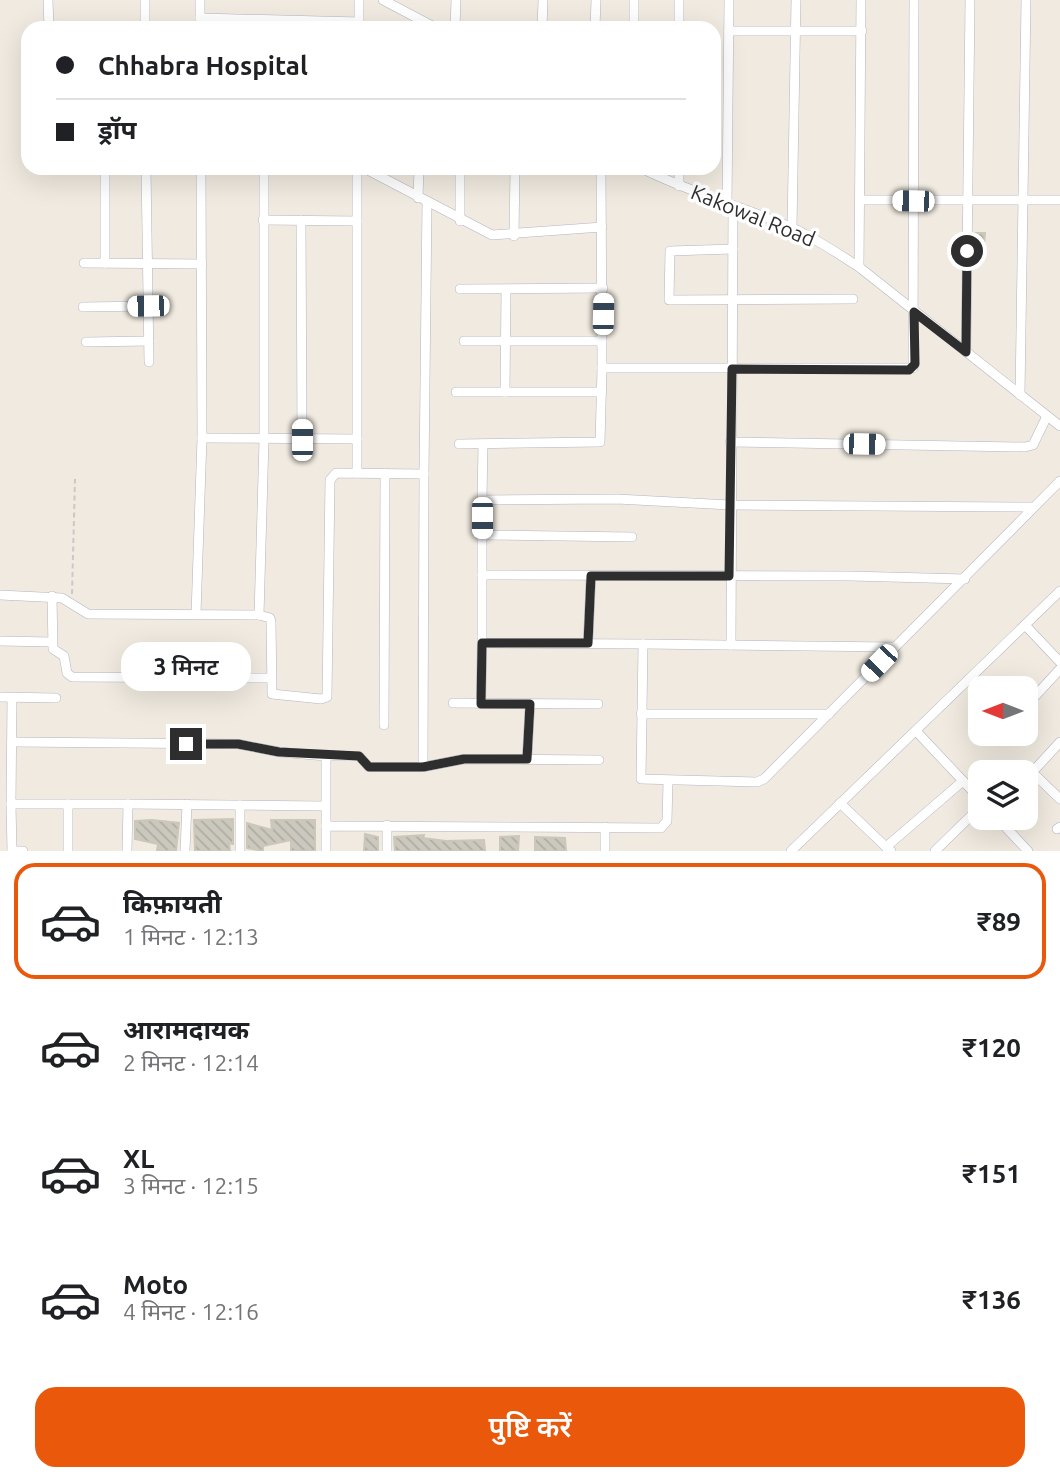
<!DOCTYPE html>
<html lang="hi">
<meta charset="utf-8">
<style>
body{margin:0;font-family:Ubuntu,"Noto Sans Devanagari",sans-serif;background:#f6f6f6;color:#202124;height:100vh;display:flex;flex-direction:column;font-size:26px;white-space:nowrap}
*{box-sizing:border-box;margin:0}
p{font-size:23px;color:#757577}
.icon{flex:none;width:38px;height:38px;fill:none;stroke:currentColor;stroke-width:2;stroke-linecap:round;stroke-linejoin:round}
.map{position:relative;height:851px;overflow:hidden}
.panel{display:flex;flex-direction:column;background:#fff;flex:1}
.panel>*{flex:none}
.hud{position:absolute;left:21px;top:21px;width:700px;height:154px;border-radius:21px;box-shadow:0 7px 28px #0002;display:grid;align-content:center;height:154px;padding:0 35px;background:#fff}
.needle{width:46px;rotate:270deg}
.buttons{position:absolute;left:968px;top:676px;display:grid;gap:14px}
.buttons a{display:grid;place-items:center;width:70px;height:70px;border-radius:14px;background:#fff;box-shadow:0 7px 28px #0002;font-size:35px}
.end{position:absolute;width:32px;height:32px;margin:-16px;border:9px solid #2e2e2e;background:#fff;box-shadow:0 0 0 4px #fff}
.from{border-radius:50%}
.bubble{position:absolute;height:49px;border-radius:21px;background:#fff;box-shadow:0 7px 28px #0002;font-size:23px;font-weight:600;line-height:49px;text-align:center}
.car{position:absolute;width:21px;height:42px;margin:-21px -10px;border-radius:9px;box-shadow:0 0 5px 2px #0007;background:linear-gradient(#fff 24%,#345 0 40%,#fff 0 76%,#345 0 86%,#fff 0)}
.hud b{display:flex;align-items:center;gap:24px;height:66px;font-size:26px}
.hud b+b{border-top:2px solid #e0e0e0}
.hud i{width:18px;height:18px;background:#202124}
ul{padding:12px 0 0;list-style:none}
li{display:flex;align-items:center;gap:21px;height:116px;margin:0 14px 10px;padding:0 21px;border:4px solid transparent;border-radius:21px}
li div{flex:1}
li b{display:block;font-size:26px}
li em{font-style:normal;font-weight:600}
li.current{border-color:#ea580c}
li>.icon{width:63px;height:63px;stroke-width:1.5}
.button{display:flex;gap:14px;margin-top:auto;padding:14px 35px}
.button a{flex:1;height:80px;border-radius:21px;background:#ea580c;color:#fff;font-size:28px;font-weight:600;line-height:80px;text-align:center}
.map>svg:first-child{display:block}
.building{fill:url(#building-back-hatch);stroke:#ccc7b9;stroke-width:2}
.lines{fill:none;stroke-linecap:round;stroke-linejoin:round}
.street-casing{stroke:#b4b4c2;stroke-width:10}
.path{stroke:#c9c9c9;stroke-width:2;stroke-dasharray:5 3.5;stroke-linecap:butt}
.street{stroke:#fff;stroke-width:9}
.route{stroke:#2e2e2e;stroke-width:9}
.labels{text-anchor:middle;stroke-width:7;stroke-linejoin:round;paint-order:stroke}
.street-label{font-size:21px;fill:#2e2e2e;stroke:#fff}
</style>
<div class="map">
<svg width="1060" height="851" viewBox="0 0 1060 851">
<defs>
<pattern id="building-back-hatch" width="6" height="6" patternUnits="userSpaceOnUse" patternTransform="scale(1.75)"><rect width="6" height="6" fill="#cbc8be"/><path d="M-1 5l2 2M0 0l6 6M5-1l2 2" fill="none" stroke="#afaca4"/></pattern>
</defs>
<rect width="100%" height="100%" fill="#f0eae0"/>
<g class="building">
<polygon points="974,233 985,233 983,256 974,255"/>
<polygon points="233,819 233,844 229,843 230,851 195,851 194,820"/>
<polygon points="152,820 179,823 176,851 157,851 158,844 135,839 135,821"/>
<polygon points="271,820 315,820 315,851 291,851 291,840 263,846 263,851 247,848 247,823 272,830"/>
<polygon points="365,834 378,837 378,851 364,851"/>
<polygon points="424,835 423,838 446,841 484,840 485,851 395,851 394,837"/>
<polygon points="519,836 518,851 500,851 500,837"/>
<polygon points="535,837 565,838 566,851 535,851"/>
</g>
<g class="lines">
<g class="street-casing">
<g id="street">
<polyline points="48,0 49,28"/>
<polyline points="145,0 145,28"/>
<polyline points="200,0 200,28"/>
<polyline points="383,0 436,28"/>
<polyline points="634,0 634,28"/>
<polyline points="200,18 359,22"/>
<polyline points="87,27 145,26"/>
<polyline points="359,28 359,0"/>
<polyline points="455,28 456,0"/>
<polyline points="542,28 543,0"/>
<polyline points="595,28 596,0"/>
<polyline points="679,28 679,0"/>
<polyline points="729,31 862,31"/>
<polyline points="105,168 105,263"/>
<polyline points="146,168 149,362"/>
<polyline points="357,168 357,473"/>
<polyline points="364,168 492,235 602,227"/>
<polyline points="460,168 460,221"/>
<path d="M 641,168 C 687,191 735,205 783,224 C 810,235 834,251 859,267 L 1060,426"/>
<polyline points="679,168 679,186"/>
<polyline points="418,198 419,168"/>
<polyline points="860,200 1060,200"/>
<polyline points="727,205 729,0"/>
<polyline points="263,220 357,221"/>
<polyline points="301,220 302,440"/>
<polyline points="792,228 796,0"/>
<polyline points="514,236 515,168"/>
<polyline points="733,249 670,251 669,300 853,299"/>
<polyline points="84,263 202,264"/>
<polyline points="859,267 861,0"/>
<polyline points="460,289 603,288"/>
<polyline points="83,307 148,306"/>
<polyline points="464,341 602,341"/>
<polyline points="86,342 149,341"/>
<polyline points="966,352 970,0"/>
<polyline points="602,368 913,368 914,0"/>
<polyline points="456,392 602,392"/>
<polyline points="505,392 506,290"/>
<polyline points="1020,395 1026,0"/>
<polyline points="202,438 357,439"/>
<polyline points="730,442 1025,447 1033,445 1047,416"/>
<polyline points="459,444 600,442 602,368 601,168"/>
<polyline points="424,474 427,202"/>
<polyline points="482,500 483,444"/>
<polyline points="1034,507 730,505 617,499 482,500 482,643 643,644 641,779 757,782 764,779 1060,481"/>
<polyline points="482,535 632,537"/>
<polyline points="482,575 850,576 965,579"/>
<polyline points="0,595 62,598 88,614 259,615 264,440 264,168"/>
<polyline points="52,596 53,649 64,656 67,673 72,677 271,678"/>
<polyline points="196,614 202,438 201,168"/>
<polyline points="259,615 270,618 271,622 272,694 321,699 327,697 330,480 336,473 424,474 423,767"/>
<polyline points="1025,625 1060,662"/>
<polyline points="0,641 52,642"/>
<polyline points="588,643 591,576"/>
<polyline points="643,644 895,647"/>
<polyline points="731,645 733,207"/>
<polyline points="0,697 56,698"/>
<polyline points="12,698 11,804 128,804 127,851"/>
<polyline points="453,703 598,704"/>
<polyline points="481,703 482,643"/>
<polyline points="1026,706 1060,669"/>
<polyline points="641,714 829,714"/>
<polyline points="384,725 385,473"/>
<polyline points="916,731 980,799"/>
<polyline points="999,735 1000,733"/>
<polyline points="12,742 238,744 279,752 326,756"/>
<polyline points="527,759 530,704"/>
<polyline points="1032,772 1060,799"/>
<polyline points="1026,779 1060,742"/>
<polyline points="840,803 886,847"/>
<polyline points="11,804 12,851"/>
<polyline points="128,804 324,806"/>
<polyline points="240,805 240,851"/>
<polyline points="996,817 1028,851"/>
<polyline points="326,826 326,756 359,756 369,767 423,767 464,759 599,760"/>
<polyline points="605,827 605,851"/>
<polyline points="1057,829 1060,827"/>
<polyline points="12,851 23,851"/>
<polyline points="68,851 68,804"/>
<polyline points="185,851 187,804"/>
<polyline points="326,851 326,826 661,828 667,821 668,781"/>
<polyline points="387,851 387,825"/>
<polyline points="791,851 1060,591"/>
<polyline points="891,851 886,847 963,781"/>
<polyline points="935,851 980,807"/>
</g>
</g>
<polyline class="path" points="72,594 75,479"/>
<use href="#street" class="street"/>
</g>
<g class="lines">
<polyline class="route" points="186,744 238,744 279,752 359,756 369,767 423,767 464,759 527,759 530,704 481,704 482,643 588,643 591,576 729,576 732,369 909,370 915,364 914,312 966,352 967,251"/>
</g>
<g class="labels">
<g class="street-label">
<text transform="translate(753 216) rotate(22)" y="7">Kakowal Road</text>
</g>
</g>
</svg>
<div class="buttons">
<a><svg class="needle" viewBox="-14 -14 28 28"><path d="M0-13l5 13h-10z" fill="#e53935"/><path d="M0 13l5-13h-10z" fill="#757577"/></svg></a>
<a><svg class="icon" aria-label="layers" viewBox="0 0 24 24"><path d="M12 4l9 5-9 5-9-5zM3 14l9 5 9-5"/></svg></a>
</div>
<i class="end from" style="left:967px;top:251px"></i>
<i class="end" style="left:186px;top:744px"></i>
<div class="bubble" style="left:121px;top:642px;width:130px">3 मिनट</div>
<i class="car" style="left:913px;top:201px;rotate:271deg"></i>
<i class="car" style="left:148px;top:306px;rotate:269deg"></i>
<i class="car" style="left:603px;top:314px;rotate:1deg"></i>
<i class="car" style="left:302px;top:440px;rotate:0deg"></i>
<i class="car" style="left:864px;top:444px;rotate:91deg"></i>
<i class="car" style="left:482px;top:518px;rotate:180deg"></i>
<i class="car" style="left:879px;top:663px;rotate:224deg"></i>
<div class="hud">
<b><i class="from"></i>Chhabra Hospital</b>
<b><i></i>ड्रॉप</b>
</div>
</div>
<section class="panel">
<ul>
<li class="current"><svg class="icon" aria-label="car" viewBox="0 0 24 24"><path d="M5 17H2v-5l4-1 3-4h7l3 4 3 1v5h-3M9 17h6M6 11h13"/><circle cx="7" cy="17" r="2"/><circle cx="17" cy="17" r="2"/></svg><div><b>किफ़ायती</b><p>1 मिनट · 12:13</p></div><em>₹89</em></li>
<li><svg class="icon" aria-label="car" viewBox="0 0 24 24"><path d="M5 17H2v-5l4-1 3-4h7l3 4 3 1v5h-3M9 17h6M6 11h13"/><circle cx="7" cy="17" r="2"/><circle cx="17" cy="17" r="2"/></svg><div><b>आरामदायक</b><p>2 मिनट · 12:14</p></div><em>₹120</em></li>
<li><svg class="icon" aria-label="car" viewBox="0 0 24 24"><path d="M5 17H2v-5l4-1 3-4h7l3 4 3 1v5h-3M9 17h6M6 11h13"/><circle cx="7" cy="17" r="2"/><circle cx="17" cy="17" r="2"/></svg><div><b>XL</b><p>3 मिनट · 12:15</p></div><em>₹151</em></li>
<li><svg class="icon" aria-label="car" viewBox="0 0 24 24"><path d="M5 17H2v-5l4-1 3-4h7l3 4 3 1v5h-3M9 17h6M6 11h13"/><circle cx="7" cy="17" r="2"/><circle cx="17" cy="17" r="2"/></svg><div><b>Moto</b><p>4 मिनट · 12:16</p></div><em>₹136</em></li>
</ul>
<div class="button"><a>पुष्टि करें</a></div>
</section>
